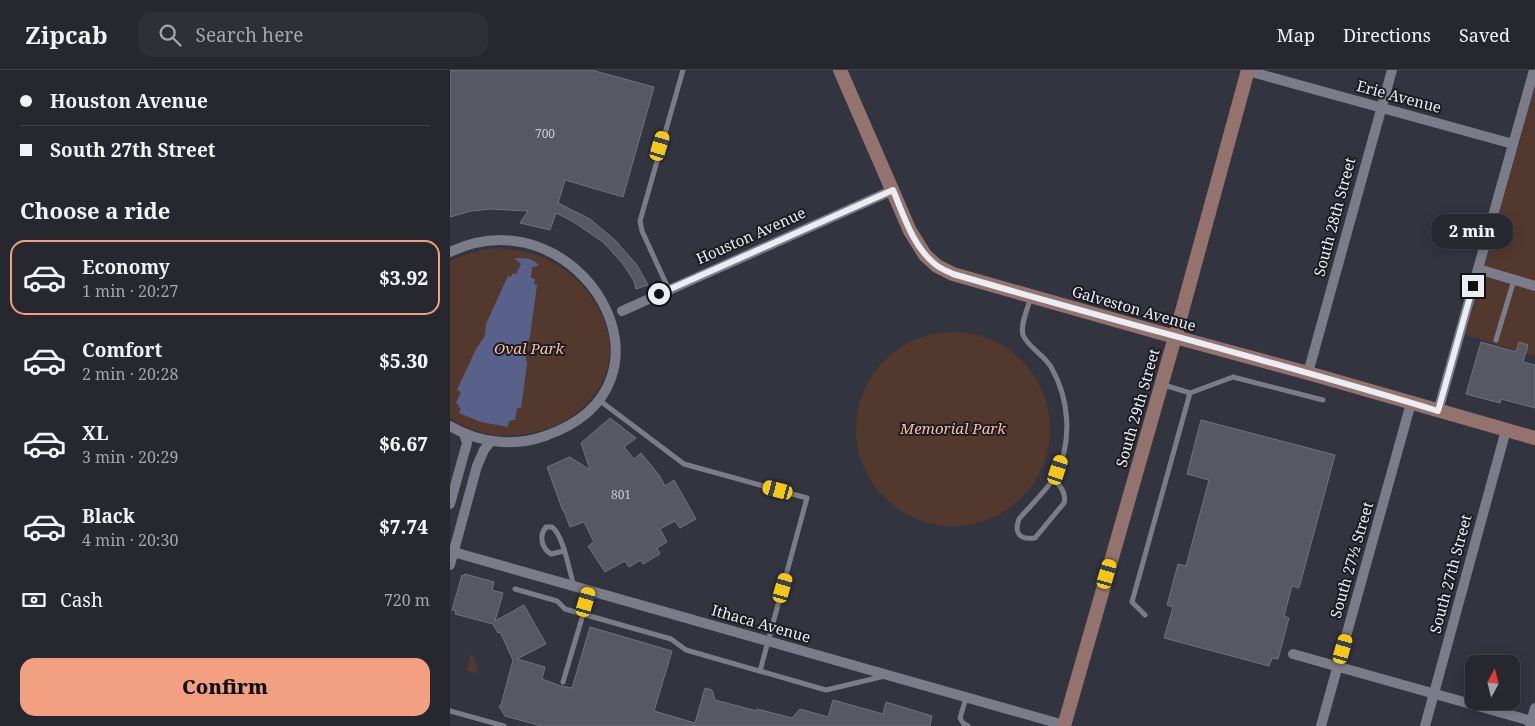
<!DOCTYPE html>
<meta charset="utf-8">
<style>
body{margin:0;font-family:"Noto Serif",serif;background:#2e2f37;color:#f1f3f6;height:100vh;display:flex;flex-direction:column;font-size:19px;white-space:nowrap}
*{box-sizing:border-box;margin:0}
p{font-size:16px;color:#a4a5aa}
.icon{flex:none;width:28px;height:28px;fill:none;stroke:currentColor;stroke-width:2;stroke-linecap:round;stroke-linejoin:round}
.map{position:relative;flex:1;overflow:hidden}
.side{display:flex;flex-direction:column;background:#26272f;width:450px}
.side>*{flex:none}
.guide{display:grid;align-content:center;height:110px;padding:0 20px;background:#26272f}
.needle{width:32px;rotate:7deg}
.fabs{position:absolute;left:1015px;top:585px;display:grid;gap:10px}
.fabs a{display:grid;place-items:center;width:55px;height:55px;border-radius:10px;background:#26272f;box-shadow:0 2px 12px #0003,0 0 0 1px #42444b;font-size:25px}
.end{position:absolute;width:22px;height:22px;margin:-11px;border:6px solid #ebedf4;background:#111;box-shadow:0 0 0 2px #111}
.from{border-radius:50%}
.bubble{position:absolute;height:35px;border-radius:15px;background:#26272f;box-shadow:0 2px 12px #0003,0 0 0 1px #42444b;font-size:16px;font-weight:800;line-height:35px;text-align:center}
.car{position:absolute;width:15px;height:30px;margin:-15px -8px;border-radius:6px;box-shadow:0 0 4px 1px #0007;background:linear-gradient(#f5c518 24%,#345 0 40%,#f5c518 0 76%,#345 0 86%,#f5c518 0)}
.guide b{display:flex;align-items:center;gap:18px;height:48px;font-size:19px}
.guide b+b{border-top:1px solid #42444b}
.guide i{width:12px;height:12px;background:#f1f3f6}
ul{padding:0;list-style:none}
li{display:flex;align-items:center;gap:15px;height:75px;margin:0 10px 8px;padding:0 10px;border:2px solid transparent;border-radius:15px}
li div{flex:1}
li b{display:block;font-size:19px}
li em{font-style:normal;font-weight:800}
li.selected{border-color:#f2a081}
li>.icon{width:45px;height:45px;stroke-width:1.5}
h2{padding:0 20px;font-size:22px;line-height:60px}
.pay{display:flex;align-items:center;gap:12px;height:55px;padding:0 20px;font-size:19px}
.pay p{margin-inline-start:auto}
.primary-button{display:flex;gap:10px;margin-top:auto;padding:10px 20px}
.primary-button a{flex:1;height:58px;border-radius:15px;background:#f2a081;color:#111;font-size:20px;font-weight:800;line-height:58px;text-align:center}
header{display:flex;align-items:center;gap:30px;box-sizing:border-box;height:70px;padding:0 25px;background:#26272f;border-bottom:1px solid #42444b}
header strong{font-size:24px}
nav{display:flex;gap:28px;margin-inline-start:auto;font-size:18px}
.search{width:350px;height:45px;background:#2e2f37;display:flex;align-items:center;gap:12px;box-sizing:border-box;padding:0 18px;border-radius:15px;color:#a4a5aa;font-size:19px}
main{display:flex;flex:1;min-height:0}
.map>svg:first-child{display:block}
.green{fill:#53382e}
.water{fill:#586189}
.building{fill:#565964;stroke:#70737f}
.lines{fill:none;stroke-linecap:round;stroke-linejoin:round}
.lane{stroke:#7a7d89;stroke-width:5}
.street{stroke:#7a7d89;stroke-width:10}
.secondary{stroke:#94736e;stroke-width:14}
.route{stroke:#ebedf4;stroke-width:6}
.labels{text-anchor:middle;stroke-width:4;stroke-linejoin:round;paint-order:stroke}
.number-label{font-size:12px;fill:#c6c8d0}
.street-label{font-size:15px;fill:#ebedf4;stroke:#1b1c21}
.park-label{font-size:15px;font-style:italic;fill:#fabea7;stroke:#1b1c21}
</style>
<header>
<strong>Zipcab</strong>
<div class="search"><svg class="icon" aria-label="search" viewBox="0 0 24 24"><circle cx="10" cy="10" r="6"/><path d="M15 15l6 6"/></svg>Search here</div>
<nav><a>Map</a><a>Directions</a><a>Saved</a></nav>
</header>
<main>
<section class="side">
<div class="guide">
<b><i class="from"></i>Houston Avenue</b>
<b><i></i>South 27th Street</b>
</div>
<h2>Choose a ride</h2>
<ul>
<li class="selected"><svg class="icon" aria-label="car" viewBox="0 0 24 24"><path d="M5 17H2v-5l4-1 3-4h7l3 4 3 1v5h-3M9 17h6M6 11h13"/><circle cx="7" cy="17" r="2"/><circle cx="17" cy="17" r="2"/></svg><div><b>Economy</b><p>1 min · 20:27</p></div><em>$3.92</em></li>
<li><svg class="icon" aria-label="car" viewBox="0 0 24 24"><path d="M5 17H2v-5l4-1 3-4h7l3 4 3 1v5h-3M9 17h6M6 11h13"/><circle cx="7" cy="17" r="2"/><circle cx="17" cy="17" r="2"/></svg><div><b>Comfort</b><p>2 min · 20:28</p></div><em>$5.30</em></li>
<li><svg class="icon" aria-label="car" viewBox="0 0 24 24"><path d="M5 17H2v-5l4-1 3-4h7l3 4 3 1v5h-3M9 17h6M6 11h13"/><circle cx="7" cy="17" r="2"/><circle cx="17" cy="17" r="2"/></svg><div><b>XL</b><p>3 min · 20:29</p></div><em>$6.67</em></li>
<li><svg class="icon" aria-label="car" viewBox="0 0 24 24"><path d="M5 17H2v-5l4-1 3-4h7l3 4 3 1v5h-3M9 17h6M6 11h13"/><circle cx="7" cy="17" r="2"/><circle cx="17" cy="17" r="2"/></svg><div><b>Black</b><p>4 min · 20:30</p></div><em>$7.74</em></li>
</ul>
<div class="pay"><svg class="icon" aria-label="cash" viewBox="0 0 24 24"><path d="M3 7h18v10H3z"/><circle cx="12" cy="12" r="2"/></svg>Cash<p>720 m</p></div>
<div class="primary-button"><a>Confirm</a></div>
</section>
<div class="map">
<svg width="1085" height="656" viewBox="0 0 1085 656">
<rect width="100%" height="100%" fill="#32343f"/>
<g class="green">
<polygon points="1085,16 1085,286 1015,265"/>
<path d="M 42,178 C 59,179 74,180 90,186 C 133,202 173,256 156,303 C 135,363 50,384 0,348 L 0,191 L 11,186 Z"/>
<circle cx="503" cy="359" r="97"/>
<polygon points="20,585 23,586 28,597 26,603 17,601"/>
</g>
<path class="water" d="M 66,188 C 75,188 84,188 89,196 L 82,197 L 81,208 L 85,209 L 84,214 L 87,215 L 80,266 L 75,281 L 77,294 L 71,338 L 67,338 L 65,350 L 59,351 L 58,357 L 31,352 L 9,343 L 11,338 L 8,337 L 9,335 L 6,333 L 11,322 L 7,320 L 26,279 L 35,266 L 36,254 L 58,206 L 61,207 L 63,203 L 66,204 L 71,194 L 65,189 Z"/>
<g class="building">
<polygon points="0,0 141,0 204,17 173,127 115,110 108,133 140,149 165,170 187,195 198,215 186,219 184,211 173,194 153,172 122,151 106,143 100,160 70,153 78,141 41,139 21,141 0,147"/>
<polygon points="1031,272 1066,282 1069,272 1078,275 1073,292 1085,295 1085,338 1051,329 1050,333 1016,324"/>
<polygon points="160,348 186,368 174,377 184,389 191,383 209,405 215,416 224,410 246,449 230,458 225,451 210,459 217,472 207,478 210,484 193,494 191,490 179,497 175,491 155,502 138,476 144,472 134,452 120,457 114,441 113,441 97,397 120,387 140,400 131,373"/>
<polygon points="751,350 885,385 849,518 842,516 834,546 839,548 828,589 822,588 819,596 714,568 723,537 717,535 728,494 736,496 759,410 737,404"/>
<polygon points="15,504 44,512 42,520 53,523 45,551 74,535 96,574 67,589 95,597 92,609 111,616 122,618 140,557 222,581 204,641 245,653 255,618 262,620 265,630 307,641 307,639 342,648 350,639 378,647 383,630 433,644 436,632 482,646 480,656 91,656 55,646 49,636 51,635 63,590 50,562 48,563 43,554 5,544 6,541 2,540 12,505 14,506"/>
</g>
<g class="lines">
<g class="lane">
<polyline points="219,220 192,161 190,151 233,0"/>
<path d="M 581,227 C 578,238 570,254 573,265 C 577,276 595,286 601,297 C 620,330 623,374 604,408 C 595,422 580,436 569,449 C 564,463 569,470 585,468 L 614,433 C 617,423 610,415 603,409"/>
<polyline points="1046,270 1064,210"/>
<polyline points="714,315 740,323 783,307 873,330"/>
<polyline points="149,330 234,394 357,428 310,601"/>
<path d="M 114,481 L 101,484 C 91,478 89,465 96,457 L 102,457 C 114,466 119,501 124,516"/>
<polyline points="65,519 107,531 115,539 221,569 236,580 376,620 435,606"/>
<polyline points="695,545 682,532 740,323"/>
<polyline points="113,612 140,521"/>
<polyline points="516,628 510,648 513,653 518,656"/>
<polyline points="0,641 54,656"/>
</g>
<g class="street">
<polyline points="798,1 1063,74"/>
<path d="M 0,182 C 129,121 245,314 95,366 C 64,377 29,373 0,356"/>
<polyline points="1028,199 1085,216"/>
<polyline points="172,241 443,120"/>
<polyline points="858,303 942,0"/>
<polyline points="988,341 1084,0"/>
<polyline points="0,434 17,373 14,364"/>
<polyline points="0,481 614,655"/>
<polyline points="0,495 27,396 34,380 41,371"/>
<polyline points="843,584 1085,652"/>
<polyline points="871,656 961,333"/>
<polyline points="975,656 1056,360"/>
<polyline points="1080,656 1085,638"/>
</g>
<g class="secondary">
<polyline points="390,0 460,161 475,185 487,196 503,204 725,267 858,303 1085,368"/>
<polyline points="614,656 725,267 798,0"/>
</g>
</g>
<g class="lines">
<path class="route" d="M 209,224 L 443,120 C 454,146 463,177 486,195 C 491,199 497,201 503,204 C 664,251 827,292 988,341 L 1023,216"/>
</g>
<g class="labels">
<g class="number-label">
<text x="95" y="68">700</text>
<text x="171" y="429">801</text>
</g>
<g class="street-label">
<text transform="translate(949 27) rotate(15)" y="5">Erie Avenue</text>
<text transform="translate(885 147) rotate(-75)" y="5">South 28th Street</text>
<text transform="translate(301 166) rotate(-24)" y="5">Houston Avenue</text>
<text transform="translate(684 239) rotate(16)" y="5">Galveston Avenue</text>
<text transform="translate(688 338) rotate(-74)" y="5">South 29th Street</text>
<text transform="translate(902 490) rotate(-74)" y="5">South 27½ Street</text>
<text transform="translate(1001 504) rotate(-75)" y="5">South 27th Street</text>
<text transform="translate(311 554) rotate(16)" y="5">Ithaca Avenue</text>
</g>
<g class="park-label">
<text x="79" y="284">Oval Park</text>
<text x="503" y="364">Memorial Park</text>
</g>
</g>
</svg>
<div class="fabs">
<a><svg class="needle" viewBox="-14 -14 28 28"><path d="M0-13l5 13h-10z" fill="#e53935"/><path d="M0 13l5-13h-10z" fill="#a4a5aa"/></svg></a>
</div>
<i class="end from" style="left:209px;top:224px"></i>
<i class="end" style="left:1023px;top:216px"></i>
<div class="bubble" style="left:981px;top:144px;width:82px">2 min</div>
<i class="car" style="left:210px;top:76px;rotate:17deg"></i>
<i class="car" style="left:608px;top:400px;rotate:18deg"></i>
<i class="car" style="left:328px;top:420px;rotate:285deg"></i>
<i class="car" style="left:657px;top:504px;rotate:16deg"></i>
<i class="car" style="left:333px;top:518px;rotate:16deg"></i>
<i class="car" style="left:136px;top:532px;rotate:16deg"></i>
<i class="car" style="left:893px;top:579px;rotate:16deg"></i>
</div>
</main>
